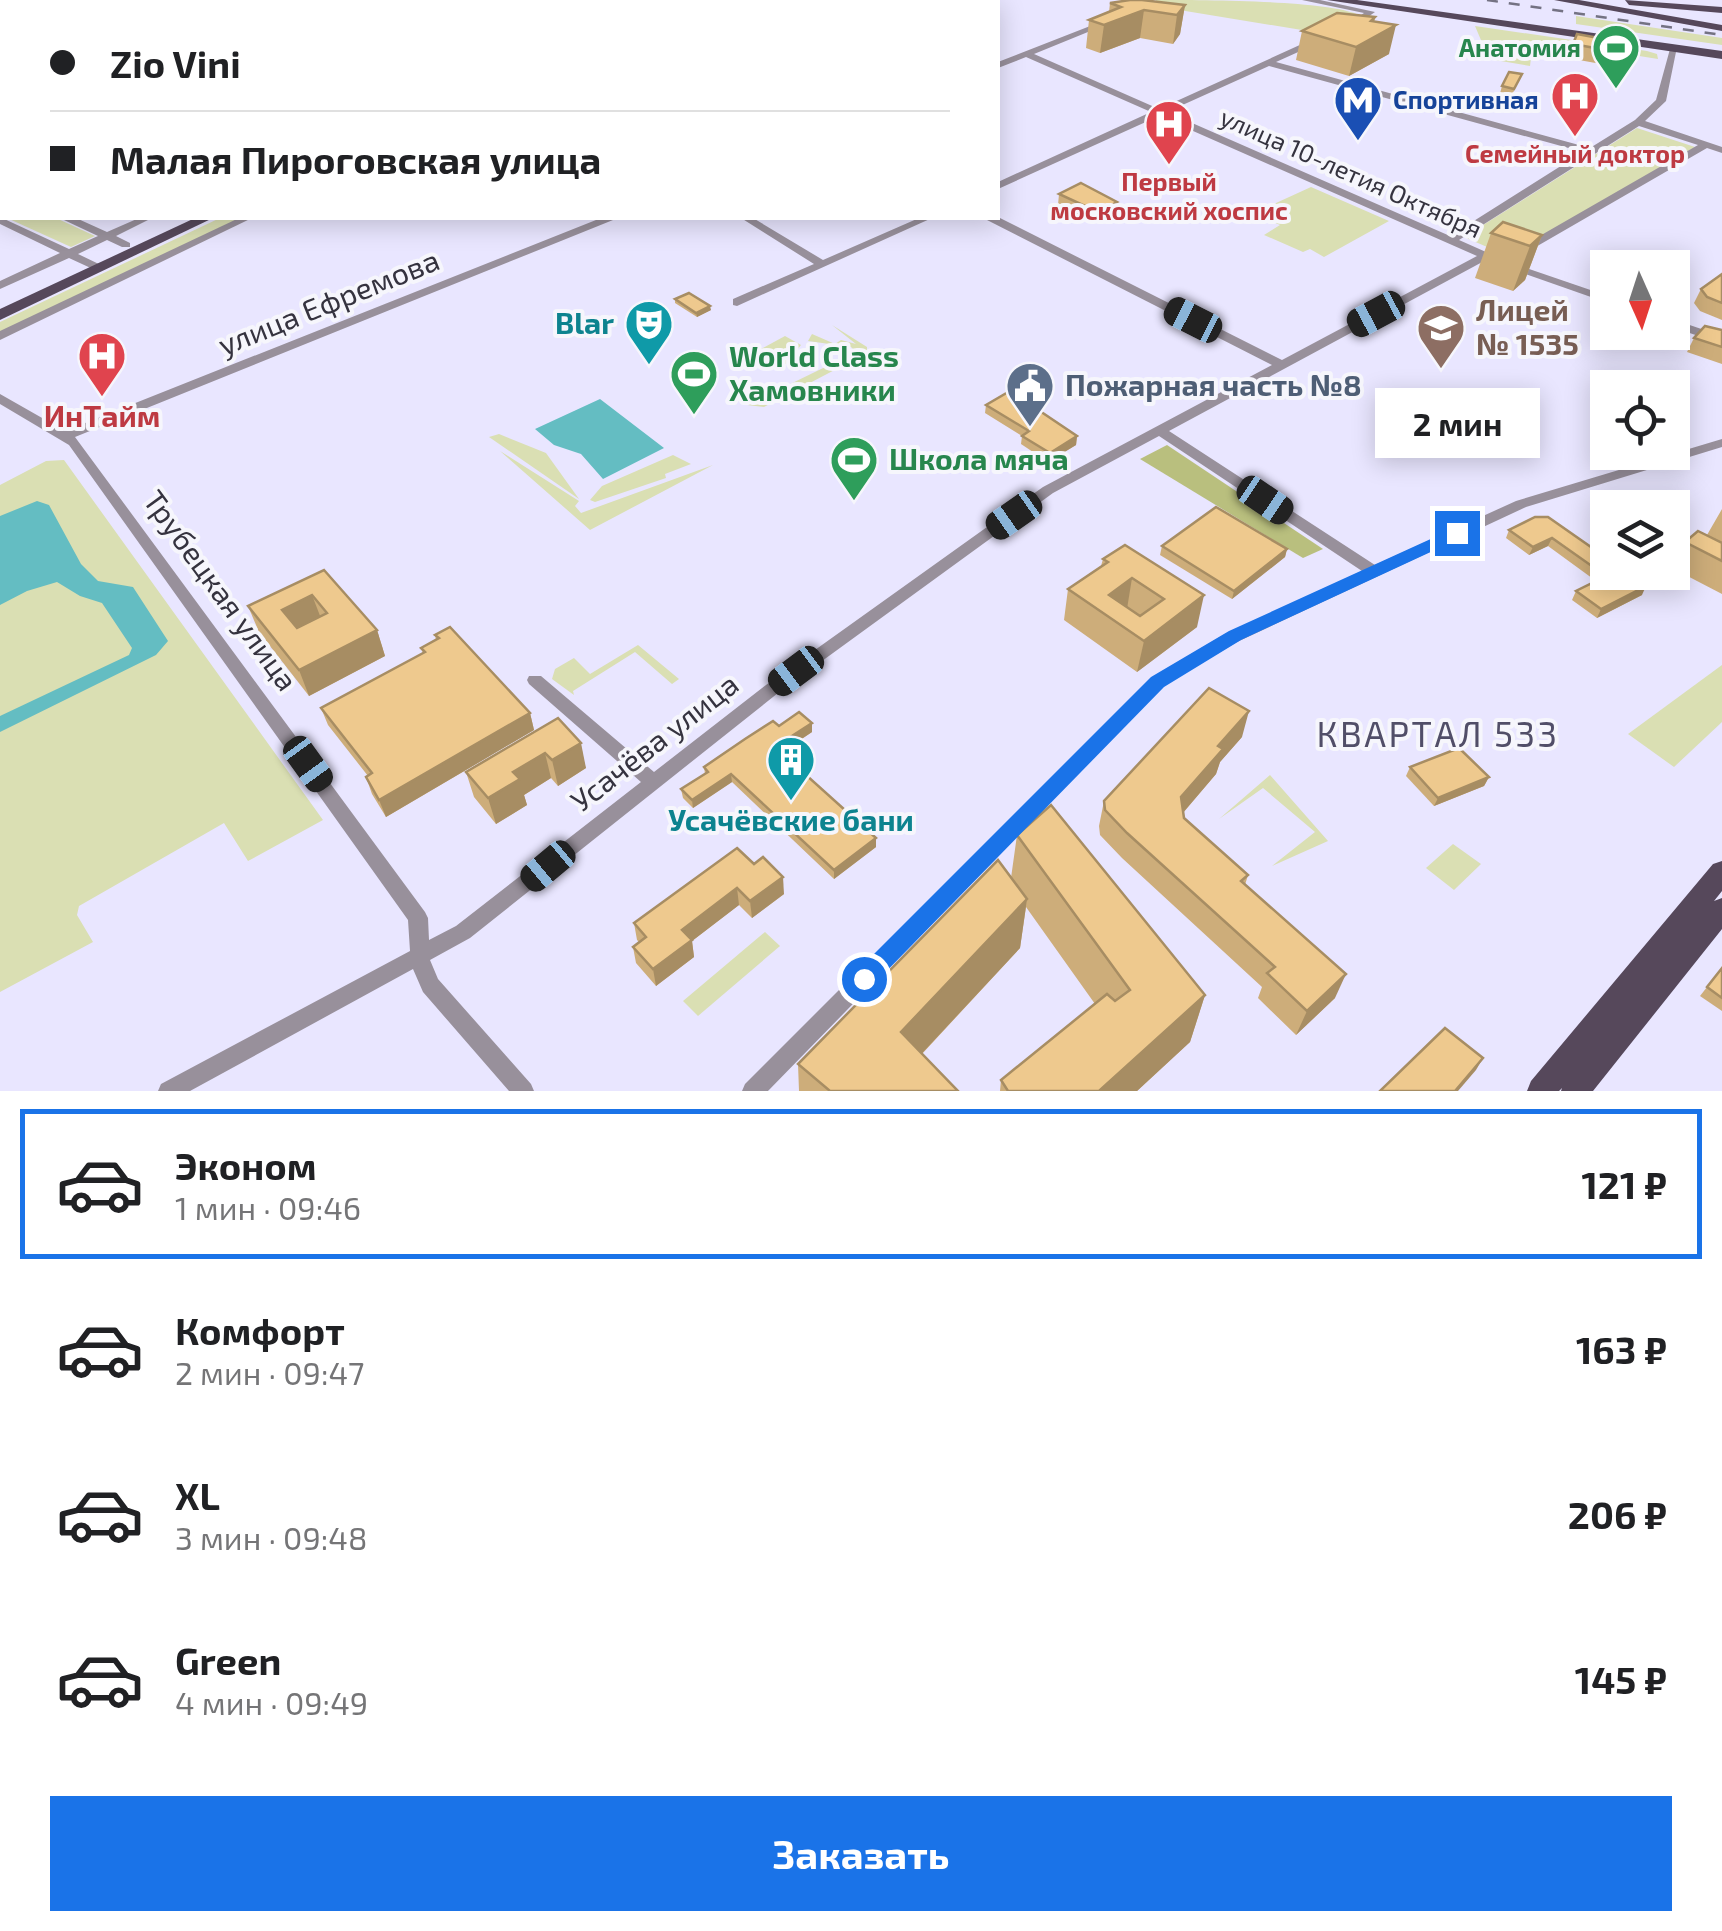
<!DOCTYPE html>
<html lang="ru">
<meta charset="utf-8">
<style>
body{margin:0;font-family:"Exo 2",sans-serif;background:#f6f6f6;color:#202124;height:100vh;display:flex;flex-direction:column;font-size:38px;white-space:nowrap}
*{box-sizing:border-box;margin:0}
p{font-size:32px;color:#757577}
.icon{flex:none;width:55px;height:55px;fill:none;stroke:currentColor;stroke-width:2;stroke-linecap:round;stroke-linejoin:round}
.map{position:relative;height:1091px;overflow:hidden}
.sheet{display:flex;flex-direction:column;background:#fff;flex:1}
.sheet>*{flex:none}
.banner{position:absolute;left:0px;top:0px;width:1000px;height:220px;box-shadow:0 5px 25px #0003;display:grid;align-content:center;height:220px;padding:0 50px;background:#fff}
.needle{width:65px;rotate:177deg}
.tools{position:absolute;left:1590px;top:250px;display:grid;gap:20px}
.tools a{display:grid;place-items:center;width:100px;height:100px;border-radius:0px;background:#fff;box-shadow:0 5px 25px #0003;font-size:50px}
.end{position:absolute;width:45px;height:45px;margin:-22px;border:12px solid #1a73e8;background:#fff;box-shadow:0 0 0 5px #fff}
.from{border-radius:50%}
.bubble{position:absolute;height:70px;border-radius:0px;background:#fff;box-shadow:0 5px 25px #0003;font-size:32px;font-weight:700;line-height:70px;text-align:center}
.car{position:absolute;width:30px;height:60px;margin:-30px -15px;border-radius:12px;box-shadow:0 0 8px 2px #0007;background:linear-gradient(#222 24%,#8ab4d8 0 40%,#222 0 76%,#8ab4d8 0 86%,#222 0)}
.banner b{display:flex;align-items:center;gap:35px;height:95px;font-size:38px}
.banner b+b{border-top:2px solid #e0e0e0}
.banner i{width:25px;height:25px;background:#202124}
ul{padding:18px 0 0;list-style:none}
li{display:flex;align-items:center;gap:30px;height:150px;margin:0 20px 15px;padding:0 30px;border:5px solid transparent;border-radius:0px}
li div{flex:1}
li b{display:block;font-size:38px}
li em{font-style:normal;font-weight:700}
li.current{border-color:#1a73e8}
li>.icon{width:90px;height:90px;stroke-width:1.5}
.cta{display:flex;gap:20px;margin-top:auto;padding:20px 50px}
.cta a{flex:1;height:115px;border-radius:0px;background:#1a73e8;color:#fff;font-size:40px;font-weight:700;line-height:115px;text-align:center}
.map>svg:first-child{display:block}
.green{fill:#dadfb3}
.forest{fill:#b9bf7e}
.water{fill:#64bdc2}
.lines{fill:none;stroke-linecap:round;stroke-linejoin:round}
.minor{fill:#98909b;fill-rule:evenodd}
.major{fill:#56485b;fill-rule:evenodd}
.rail{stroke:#747283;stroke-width:2.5;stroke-dasharray:11 11;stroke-linecap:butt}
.wall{fill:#cdad7a}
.shaded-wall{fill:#a78d63}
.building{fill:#eec98e;stroke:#a78d63;stroke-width:2.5;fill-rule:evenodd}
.route{fill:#1a73e8}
.labels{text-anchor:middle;stroke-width:8;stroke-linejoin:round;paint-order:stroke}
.far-leisure-label{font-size:25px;font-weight:bold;fill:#27864d;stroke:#f6f6fc;text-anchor:end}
.far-transit-label{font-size:25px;font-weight:bold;fill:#164399;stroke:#f6f6fc;text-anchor:start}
.far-health-label{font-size:25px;font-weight:bold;fill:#be3a42;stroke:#f6f6fc}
.far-street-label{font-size:25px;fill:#35333f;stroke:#f6f6fc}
.street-label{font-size:30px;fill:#35333f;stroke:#f6f6fc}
.education-label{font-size:30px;font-weight:bold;fill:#785e54;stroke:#f6f6fc;text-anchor:start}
.culture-label{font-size:30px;font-weight:bold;fill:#0d838f;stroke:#f6f6fc;text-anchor:end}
.leisure-label{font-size:30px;font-weight:bold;fill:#27864d;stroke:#f6f6fc;text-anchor:start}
.service-label{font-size:30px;font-weight:bold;fill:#4e5e75;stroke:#f6f6fc;text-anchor:start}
.health-label{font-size:30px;font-weight:bold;fill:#be3a42;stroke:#f6f6fc}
.quarter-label{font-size:35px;letter-spacing:2.5px;fill:#514e68;stroke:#f6f6fc}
</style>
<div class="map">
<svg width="1722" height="1091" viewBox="0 0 1722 1091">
<rect width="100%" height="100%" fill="#e9e6ff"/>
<g class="green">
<path d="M 1156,0 C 1200,0 1327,0 1359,15 L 1314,32 L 1155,6 Z"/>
<polygon points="1576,16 1722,38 1722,45 1576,24"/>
<polygon points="1475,26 1647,51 1657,54 1658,59 1577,46 1531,50 1549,54 1548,59 1531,58 1530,66 1489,59"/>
<polygon points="1637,128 1695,147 1508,256 1464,237"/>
<polygon points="1311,187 1389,221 1324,257 1310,249 1303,252 1264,235 1280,225 1254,213"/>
<polygon points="7,218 56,218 95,236 71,247"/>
<polygon points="220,218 242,218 0,332 0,322"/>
<polygon points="832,325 867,347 867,353 764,407 747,405 856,352 851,347 808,341 812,334 835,344 841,340 856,344"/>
<polygon points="785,336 801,345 786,364 737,362"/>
<polygon points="499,434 546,453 579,499 489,437"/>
<polygon points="500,451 579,501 575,506 581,513 713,465 590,530"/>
<polygon points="673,455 691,464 665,474 666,478 595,502 590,500 602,486"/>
<polygon points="64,460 323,820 248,861 224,823 79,906 77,915 93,942 0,992 0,485 46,461"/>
<polygon points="638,645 679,679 672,684 635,652 573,691 574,695 552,679 555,669 574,658 590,674"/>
<polygon points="1722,665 1722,722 1674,767 1628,734"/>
<polygon points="1270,775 1328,841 1272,866 1315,832 1263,788 1219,819"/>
<polygon points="1453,844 1481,864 1454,890 1426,868"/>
<polygon points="765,932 780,946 698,1016 683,1001"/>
</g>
<polygon class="forest" points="1167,445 1323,549 1303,558 1140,459"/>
<g class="water">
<polygon points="600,399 664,448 603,479 581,454 554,445 535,429"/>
<polygon points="37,501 49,505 81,564 98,581 133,587 168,641 156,655 0,732 0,716 129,655 132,648 102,603 80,596 57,582 27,591 0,605 0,516"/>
</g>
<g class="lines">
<g class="minor">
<polygon points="205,0 218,0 220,2 209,2"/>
<polygon points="1302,0 1320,0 1375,12 1352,28 1348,25 1349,23 1364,13"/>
<path d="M 1103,21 L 1110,23 L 1034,54 L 1159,109 L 1313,39 L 1317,42 L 1316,44 L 1276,62 L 1590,148 L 1635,120 L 1656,100 L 1670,49 L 1677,47 L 1666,101 L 1645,121 L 1722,147 L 1722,153 L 1707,148 L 1527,252 L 1519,252 L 1519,248 L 1698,145 L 1639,126 L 1459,240 L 1495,256 L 1495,260 L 1486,260 L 1169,431 L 1375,565 L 1516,501 L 1722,439 L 1722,447 L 1526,507 L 1237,642 L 1163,686 L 768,1091 L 742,1091 L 745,1084 L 1151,678 L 1225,634 L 1362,571 L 1159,436 L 1053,493 L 778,693 L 470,938 L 430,960 L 438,979 L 531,1084 L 534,1091 L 509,1091 L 423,992 L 413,969 L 190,1091 L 158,1091 L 161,1084 L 410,951 L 408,920 L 69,445 L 0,404 L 0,394 L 65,431 L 601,218 L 614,218 L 613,220 L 75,437 L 425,912 L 428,918 L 429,940 L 456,926 L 641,782 L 529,684 L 527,680 L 529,676 L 541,676 L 654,772 L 766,685 L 1043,487 L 1272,365 L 987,220 L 986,218 L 998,217 L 1282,360 L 1477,256 L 1159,116 L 998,189 L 998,182 L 1151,112 L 1026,57 L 998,68 L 998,62 ZM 1269,66 L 1583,152 L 1450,236 L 1167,112 Z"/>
<polygon points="2,54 2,60 0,61 0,55"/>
<polygon points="2,124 2,130 0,131 0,125"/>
<rect x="0" y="182" width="2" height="8"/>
<polygon points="0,217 69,249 98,236 64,220 63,218 76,218 107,232 139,218 152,218 116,236 130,243 130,247 122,247 107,240 78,254 103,266 103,270 95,270 69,258 0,289 0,281 60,253 0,224"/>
<polygon points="239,218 252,218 0,340 0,331"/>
<polygon points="741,218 753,218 823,260 919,218 932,218 737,306 733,305 733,299 814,264"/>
<polygon points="1512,263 1608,296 1608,303 1508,268 1506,266"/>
<polygon points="1672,319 1722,336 1722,344 1672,327"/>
</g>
<g class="major">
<polygon points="1327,0 1357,0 1722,51 1722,59"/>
<polygon points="1554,0 1579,0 1722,25 1722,31"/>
<polygon points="1625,0 1722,7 1722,13 1629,5"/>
<polygon points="195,218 213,218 0,320 0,309"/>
<polygon points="1722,861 1722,891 1714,901 1722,898 1722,929 1593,1091 1561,1091 1562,1088 1559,1091 1527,1091 1531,1081 1713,864"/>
</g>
<polyline class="rail" points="1487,0 1722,35"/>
</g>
<g class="wall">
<polygon points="1110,3 1185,5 1180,34 1173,44 1140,38 1100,53 1086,48 1089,20 1109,12"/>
<polygon points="1375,17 1374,22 1389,54 1349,76 1296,60 1302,31"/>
<polygon points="1577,34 1628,54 1623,68 1568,58"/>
<polygon points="1522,74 1510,99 1499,97 1502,86"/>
<polygon points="1059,194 1115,214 1096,223 1058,205"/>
<polygon points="1491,233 1542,235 1525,280 1513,291 1475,278"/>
<polygon points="1722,274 1722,320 1700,311 1694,303 1701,289"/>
<polygon points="675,299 711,310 697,317 675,303"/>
<polygon points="1722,330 1722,364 1687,352 1694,338"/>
<polygon points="986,405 1077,436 1076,445 1048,462 1021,444 1022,436 985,413"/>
<polygon points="1722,509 1722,594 1672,568 1685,542 1707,535"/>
<polygon points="1535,517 1642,595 1597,618 1572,600 1576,591 1596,581 1548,546 1529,555 1506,538 1509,530"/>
<polygon points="1125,545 1197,627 1137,672 1064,620 1068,589 1101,566 1103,559"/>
<polygon points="1162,546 1287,549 1285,557 1232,599 1160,555"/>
<polygon points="324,570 377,630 385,656 309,696 259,632 248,606"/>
<polygon points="435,635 530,713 534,730 386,817 372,794 366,777 368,776 328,725 321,708 423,653 421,648 436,640"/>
<polygon points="558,718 586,768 558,786 551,778 524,795 527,805 496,824 474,797 466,772"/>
<polygon points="779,726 812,732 781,753 876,838 876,847 834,879 732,782 693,808 683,798 681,789 705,774 704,767"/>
<polygon points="1242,737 1220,762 1216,774 1183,813 1184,818 1248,875 1245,885 1335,998 1296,1035 1258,998 1262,987 1122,858 1100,835 1099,826 1104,801"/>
<polygon points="1410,767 1489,777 1484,786 1434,806 1406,776"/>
<polygon points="1017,835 1205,995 1190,1042 1137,1091 1000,1091 1001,1080 1095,1004 1026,907 1020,948 922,1054 958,1091 799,1091 798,1064 1011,878"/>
<polygon points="737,848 784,894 752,918 739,905 692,941 694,957 656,986 636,963 633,947 639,942 637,940 634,923"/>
<polygon points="1722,968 1722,1011 1700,996"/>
</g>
<g class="shaded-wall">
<polygon points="1185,5 1180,34 1173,44 1177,15"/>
<polygon points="1144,10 1140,38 1100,53 1104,25"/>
<polygon points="1375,17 1370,39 1396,25 1389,54 1349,76 1356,47 1371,21"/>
<polygon points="1117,202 1115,214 1096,223 1098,212"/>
<polygon points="1542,235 1525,280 1513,291 1530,246"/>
<polygon points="710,306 711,310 697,317 696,313"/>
<polygon points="1077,436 1076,445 1048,462 1050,453"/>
<polygon points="1552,538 1548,546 1529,555 1533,547"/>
<polygon points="1287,549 1285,557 1232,599 1234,591"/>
<polygon points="1132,578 1127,609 1109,595"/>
<polygon points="1646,586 1642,595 1597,618 1601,609"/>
<polygon points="312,595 322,621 292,636 282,610"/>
<polygon points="1204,595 1197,627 1137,672 1144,641"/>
<polygon points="377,630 385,656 309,696 299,670"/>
<polygon points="1249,711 1242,737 1220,762 1216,774 1175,822 1181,797 1218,746"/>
<polygon points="530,713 534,730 386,817 379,800"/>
<polygon points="812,723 812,732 776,756 775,747"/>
<polygon points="581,743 586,768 558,786 552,760"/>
<polygon points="545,753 551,778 524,795 527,805 496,824 488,798 513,772"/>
<polygon points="731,774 732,782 693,808 692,800"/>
<polygon points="1489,777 1484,786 1434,806 1438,798"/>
<polygon points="876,838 876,847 834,879 834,870"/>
<polygon points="783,877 784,894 752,918 750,901"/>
<polygon points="737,888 739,905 692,941 694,957 656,986 653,969 682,930"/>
<polygon points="1027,899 1020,948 899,1078 901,1032"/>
<polygon points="1346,974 1335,998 1296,1035 1307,1011"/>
<polygon points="1205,995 1190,1042 1137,1091 1099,1091"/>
<polygon points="1483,1058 1476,1070 1458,1091 1455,1091"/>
</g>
<g class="building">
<polygon points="1130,0 1142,0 1185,5 1177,15 1144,10 1104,25 1089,20 1121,7 1110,3"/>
<polygon points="1337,13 1375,17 1371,21 1396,25 1356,47 1302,31"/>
<polygon points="1577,34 1631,44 1628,54 1573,44"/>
<polygon points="1509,72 1522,74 1514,89 1502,86"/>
<polygon points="1081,183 1117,202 1098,212 1059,194"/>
<polygon points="1503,222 1542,235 1530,246 1491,233"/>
<polygon points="1722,274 1722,303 1707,297 1701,289"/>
<polygon points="689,293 710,306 696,313 675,299"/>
<polygon points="1705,326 1722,330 1722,347 1694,338"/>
<polygon points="1010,391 1077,436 1050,453 1022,436 1029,431 986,405"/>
<polygon points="1216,507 1287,549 1234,591 1162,546"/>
<polygon points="1535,517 1548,517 1608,559 1608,572 1627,572 1646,586 1601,609 1576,591 1606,576 1552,538 1533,547 1509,530"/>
<polygon points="1698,531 1722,543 1722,561 1685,542"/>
<path d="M 1125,545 L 1204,595 L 1144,641 L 1068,589 L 1108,562 L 1103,559 ZM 1132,578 L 1164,599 L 1140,616 L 1109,595 Z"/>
<path d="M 324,570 L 377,630 L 299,670 L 248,606 ZM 312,595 L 327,613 L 297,628 L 282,610 Z"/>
<polygon points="450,627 530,713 379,800 366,777 372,773 321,708 425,652 421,648 439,638 435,635"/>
<polygon points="1209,688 1249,711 1218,746 1223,749 1181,797 1184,818 1248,875 1241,881 1346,974 1307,1011 1267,973 1275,967 1127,833 1105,810 1104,801"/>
<polygon points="799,712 812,723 775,747 876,838 834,870 731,774 692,800 681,789 708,772 704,767 745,739 773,721 779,726"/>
<polygon points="558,718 581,743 552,760 545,753 513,772 520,779 488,798 466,772"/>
<polygon points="1459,748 1489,777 1438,798 1410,767"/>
<polygon points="1051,805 1205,995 1099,1091 1008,1091 1001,1080 1107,994 1115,1001 1130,990 1017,835"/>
<polygon points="737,848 754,864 763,857 783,877 750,901 737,888 682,930 692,940 653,969 633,947 646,937 634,923"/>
<polygon points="998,860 1027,899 901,1032 958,1091 830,1091 798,1064"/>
<polygon points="1722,968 1722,998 1707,987"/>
<polygon points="1445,1028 1483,1058 1455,1091 1380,1091"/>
</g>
<polygon class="route" points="1457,527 1463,529 1463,537 1241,640 1164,687 872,986 856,986 853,979 856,972 1151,677 1229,631"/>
<defs>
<g id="stadium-pin" transform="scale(2.5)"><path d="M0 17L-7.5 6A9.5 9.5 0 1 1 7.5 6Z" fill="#2e9e5b" stroke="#f6f6fc"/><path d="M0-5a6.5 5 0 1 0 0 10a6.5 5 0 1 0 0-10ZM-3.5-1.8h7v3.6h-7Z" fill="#fff"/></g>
<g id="hospital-pin" transform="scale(2.5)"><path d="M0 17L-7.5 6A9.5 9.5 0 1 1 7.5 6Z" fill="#e0444e" stroke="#f6f6fc"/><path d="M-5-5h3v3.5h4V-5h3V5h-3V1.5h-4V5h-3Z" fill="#fff"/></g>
<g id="metro-pin" transform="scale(2.5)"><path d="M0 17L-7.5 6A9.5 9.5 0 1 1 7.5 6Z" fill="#1a4fb4" stroke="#f6f6fc"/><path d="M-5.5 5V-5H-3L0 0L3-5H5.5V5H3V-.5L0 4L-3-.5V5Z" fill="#fff"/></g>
<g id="theatre-pin" transform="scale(2.5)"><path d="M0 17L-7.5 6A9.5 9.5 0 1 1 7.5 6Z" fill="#0f9aa8" stroke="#f6f6fc"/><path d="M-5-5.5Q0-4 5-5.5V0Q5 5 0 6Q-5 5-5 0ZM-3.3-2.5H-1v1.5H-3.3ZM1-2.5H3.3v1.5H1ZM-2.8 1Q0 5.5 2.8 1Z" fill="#fff"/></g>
<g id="school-pin" transform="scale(2.5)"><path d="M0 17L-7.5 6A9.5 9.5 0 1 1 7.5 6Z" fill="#8d6e63" stroke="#f6f6fc"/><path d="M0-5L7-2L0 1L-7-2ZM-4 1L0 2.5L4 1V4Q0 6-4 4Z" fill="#fff"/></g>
<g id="civic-pin" transform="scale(2.5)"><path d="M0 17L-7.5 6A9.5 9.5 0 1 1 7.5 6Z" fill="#5c6f8a" stroke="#f6f6fc"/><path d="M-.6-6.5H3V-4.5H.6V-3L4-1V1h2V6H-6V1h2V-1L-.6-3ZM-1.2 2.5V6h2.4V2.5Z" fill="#fff"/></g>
<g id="building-pin" transform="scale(2.5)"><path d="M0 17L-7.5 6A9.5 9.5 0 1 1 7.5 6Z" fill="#0f9aa8" stroke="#f6f6fc"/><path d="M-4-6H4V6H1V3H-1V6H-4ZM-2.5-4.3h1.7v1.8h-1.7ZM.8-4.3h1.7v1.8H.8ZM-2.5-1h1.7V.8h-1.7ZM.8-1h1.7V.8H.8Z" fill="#fff"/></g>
</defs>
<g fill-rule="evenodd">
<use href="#stadium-pin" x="1616" y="48"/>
<use href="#hospital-pin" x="1575" y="96"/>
<use href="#metro-pin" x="1358" y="100"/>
<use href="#hospital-pin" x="1169" y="124"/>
<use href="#theatre-pin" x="649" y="324"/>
<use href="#school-pin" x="1441" y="328"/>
<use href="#hospital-pin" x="102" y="356"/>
<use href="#stadium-pin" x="694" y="374"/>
<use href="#civic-pin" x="1030" y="386"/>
<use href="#stadium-pin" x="854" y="460"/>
<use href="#building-pin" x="791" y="760"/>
</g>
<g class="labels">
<g class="far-leisure-label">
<text x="1581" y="57">Анатомия</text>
</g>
<g class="far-transit-label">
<text x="1393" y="109">Спортивная</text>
</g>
<g class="far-health-label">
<text x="1575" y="163">Семейный доктор</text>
<text x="1169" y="191">Первый<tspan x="1169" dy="29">московский хоспис</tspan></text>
</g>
<g class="far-street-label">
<text transform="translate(1351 173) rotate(24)" y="9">улица 10-летия Октября</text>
</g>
<g class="street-label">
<text transform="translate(329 303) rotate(-22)" y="10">улица Ефремова</text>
<text transform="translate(220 591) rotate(54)" y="10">Трубецкая улица</text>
<text transform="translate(655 743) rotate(-38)" y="10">Усачёва улица</text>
</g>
<g class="education-label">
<text x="1476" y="321">Лицей<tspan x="1476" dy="34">№ 1535</tspan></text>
</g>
<g class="culture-label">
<text x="614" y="334">Blar</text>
<text x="791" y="831" text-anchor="middle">Усачёвские бани</text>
</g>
<g class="leisure-label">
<text x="729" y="367">World Class<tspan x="729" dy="34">Хамовники</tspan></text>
<text x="889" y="470">Школа мяча</text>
</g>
<g class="service-label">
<text x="1065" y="396">Пожарная часть №8</text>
</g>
<g class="health-label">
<text x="102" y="427">ИнТайм</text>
</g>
<g class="quarter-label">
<text x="1438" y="747">КВАРТАЛ 533</text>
</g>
</g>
</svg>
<div class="tools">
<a><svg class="needle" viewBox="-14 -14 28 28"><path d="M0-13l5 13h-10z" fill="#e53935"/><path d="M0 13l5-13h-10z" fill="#757577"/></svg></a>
<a><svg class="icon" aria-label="locate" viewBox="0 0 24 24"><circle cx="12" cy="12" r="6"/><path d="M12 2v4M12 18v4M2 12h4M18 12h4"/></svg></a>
<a><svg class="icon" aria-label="layers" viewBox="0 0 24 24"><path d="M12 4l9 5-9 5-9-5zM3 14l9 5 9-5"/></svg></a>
</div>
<i class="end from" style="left:864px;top:979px"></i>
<i class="end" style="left:1457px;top:533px"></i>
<div class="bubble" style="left:1375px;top:388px;width:165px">2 мин</div>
<i class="car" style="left:1376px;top:314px;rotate:242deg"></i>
<i class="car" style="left:1193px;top:320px;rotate:297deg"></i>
<i class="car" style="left:1265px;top:500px;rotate:124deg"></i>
<i class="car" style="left:1014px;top:515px;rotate:235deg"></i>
<i class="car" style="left:796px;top:671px;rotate:233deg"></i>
<i class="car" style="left:308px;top:764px;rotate:144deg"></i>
<i class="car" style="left:548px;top:866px;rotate:230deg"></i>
<div class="banner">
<b><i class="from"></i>Zio Vini</b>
<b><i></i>Малая Пироговская улица</b>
</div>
</div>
<section class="sheet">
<ul>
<li class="current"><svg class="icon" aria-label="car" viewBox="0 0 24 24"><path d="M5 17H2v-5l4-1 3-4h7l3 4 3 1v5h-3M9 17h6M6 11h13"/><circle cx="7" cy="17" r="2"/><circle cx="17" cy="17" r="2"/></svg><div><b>Эконом</b><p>1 мин · 09:46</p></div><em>121 ₽</em></li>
<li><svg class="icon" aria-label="car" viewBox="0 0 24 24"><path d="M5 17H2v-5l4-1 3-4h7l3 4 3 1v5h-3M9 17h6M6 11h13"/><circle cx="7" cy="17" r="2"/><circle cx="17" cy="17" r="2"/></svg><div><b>Комфорт</b><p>2 мин · 09:47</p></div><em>163 ₽</em></li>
<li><svg class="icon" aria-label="car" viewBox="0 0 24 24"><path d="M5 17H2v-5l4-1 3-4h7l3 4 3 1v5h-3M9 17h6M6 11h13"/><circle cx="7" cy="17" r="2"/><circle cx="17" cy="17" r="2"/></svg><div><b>XL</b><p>3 мин · 09:48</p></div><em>206 ₽</em></li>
<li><svg class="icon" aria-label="car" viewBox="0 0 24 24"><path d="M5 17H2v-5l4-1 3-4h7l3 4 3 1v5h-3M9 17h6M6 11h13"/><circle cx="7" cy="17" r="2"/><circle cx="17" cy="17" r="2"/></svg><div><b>Green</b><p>4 мин · 09:49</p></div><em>145 ₽</em></li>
</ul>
<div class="cta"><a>Заказать</a></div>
</section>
